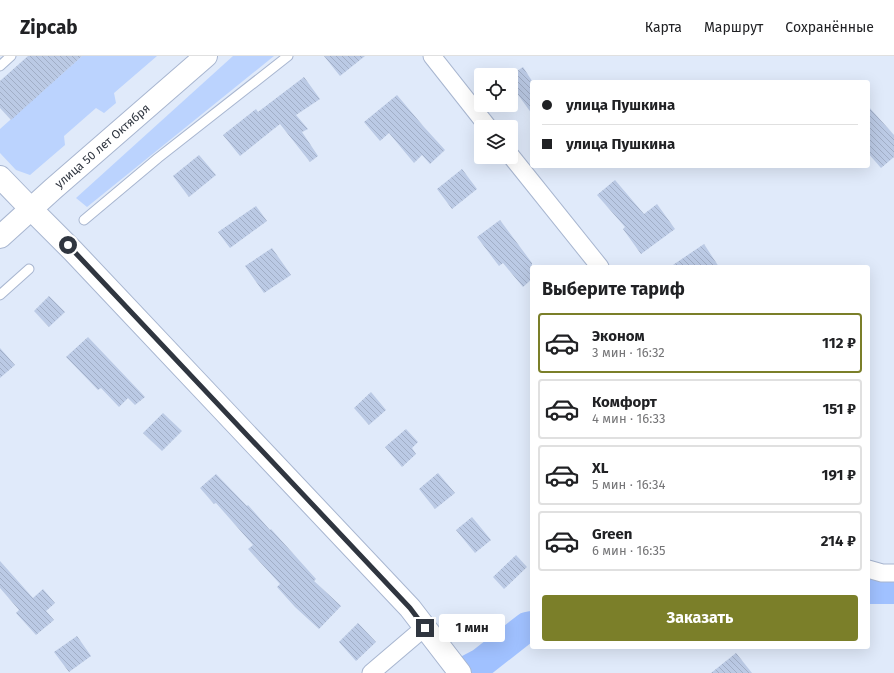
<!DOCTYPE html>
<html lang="ru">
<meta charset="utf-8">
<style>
body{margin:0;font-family:"Fira Sans",sans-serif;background:#f6f6f6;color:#202124;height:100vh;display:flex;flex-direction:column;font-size:15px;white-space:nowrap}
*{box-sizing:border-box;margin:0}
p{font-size:13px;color:#757577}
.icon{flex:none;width:22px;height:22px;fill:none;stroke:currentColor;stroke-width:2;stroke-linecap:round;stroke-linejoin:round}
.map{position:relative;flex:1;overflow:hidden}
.side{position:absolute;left:530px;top:209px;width:340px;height:384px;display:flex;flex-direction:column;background:#fff;border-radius:4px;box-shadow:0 4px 16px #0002}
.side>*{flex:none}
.banner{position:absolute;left:530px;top:24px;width:340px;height:88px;border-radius:4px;box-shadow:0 4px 16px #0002;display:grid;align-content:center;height:88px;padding:0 12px;background:#fff}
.buttons{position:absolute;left:474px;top:12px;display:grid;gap:8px}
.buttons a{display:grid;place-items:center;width:44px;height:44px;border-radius:4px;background:#fff;box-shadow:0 4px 16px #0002;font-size:20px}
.end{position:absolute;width:18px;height:18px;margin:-9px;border:5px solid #303640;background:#fff;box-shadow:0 0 0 2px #fff}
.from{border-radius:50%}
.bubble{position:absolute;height:28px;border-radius:4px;background:#fff;box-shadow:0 4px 16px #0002;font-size:13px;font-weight:700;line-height:28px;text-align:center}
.banner b{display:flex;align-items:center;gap:14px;height:38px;font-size:15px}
.banner b+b{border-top:1px solid #e0e0e0}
.banner i{width:10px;height:10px;background:#202124}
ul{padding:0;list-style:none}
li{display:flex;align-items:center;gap:12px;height:60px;margin:0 8px 6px;padding:0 4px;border:2px solid #e0e0e0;border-radius:4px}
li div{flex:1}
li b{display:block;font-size:15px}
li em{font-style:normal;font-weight:700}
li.active{border-color:#7b7f29}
li>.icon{width:36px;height:36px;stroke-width:1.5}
h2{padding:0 12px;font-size:18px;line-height:48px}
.action{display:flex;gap:8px;margin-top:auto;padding:8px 12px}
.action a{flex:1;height:46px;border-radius:4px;background:#7b7f29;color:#fff;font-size:16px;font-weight:700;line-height:46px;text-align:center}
header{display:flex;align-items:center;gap:24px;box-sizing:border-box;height:56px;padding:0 20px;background:#fff;border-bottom:1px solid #e0e0e0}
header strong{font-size:19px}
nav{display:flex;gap:22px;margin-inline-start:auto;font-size:14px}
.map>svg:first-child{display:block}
.green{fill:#bbd3fe}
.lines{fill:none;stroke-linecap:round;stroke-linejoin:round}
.river{stroke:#a0c1ff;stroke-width:30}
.building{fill:url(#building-back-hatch)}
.service-casing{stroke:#a8b6d0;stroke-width:11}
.minor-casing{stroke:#a8b6d0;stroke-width:19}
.tertiary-casing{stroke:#a8b6d0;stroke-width:24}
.secondary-casing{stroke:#a8b6d0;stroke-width:24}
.service{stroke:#fff;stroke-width:9}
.minor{stroke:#fff;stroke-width:17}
.tertiary{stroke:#fff;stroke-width:22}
.secondary{stroke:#fff;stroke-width:22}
.route{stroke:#303640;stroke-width:5}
.labels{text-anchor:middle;stroke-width:3;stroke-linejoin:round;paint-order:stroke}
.street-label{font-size:12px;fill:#303640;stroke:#f3f6fc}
</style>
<header>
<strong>Zipcab</strong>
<nav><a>Карта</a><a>Маршрут</a><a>Сохранённые</a></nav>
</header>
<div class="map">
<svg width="894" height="617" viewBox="0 0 894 617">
<defs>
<pattern id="building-back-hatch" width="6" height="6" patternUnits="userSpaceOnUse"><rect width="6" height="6" fill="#bbcae5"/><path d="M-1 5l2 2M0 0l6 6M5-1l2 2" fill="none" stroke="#a1aec6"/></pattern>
</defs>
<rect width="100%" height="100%" fill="#e0eafa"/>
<g class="green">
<polygon points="82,0 157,0 114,37 116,47 104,57 96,52 64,80 65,89 30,119 16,114 0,97 0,73"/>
<polygon points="233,0 274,0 87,151 76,142"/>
</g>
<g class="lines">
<g class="river">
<polyline points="868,533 894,533"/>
<polyline points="462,617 481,607 527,571 532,570"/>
</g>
</g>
<g class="building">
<polygon points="28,0 82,0 11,64 0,52 0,25"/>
<polygon points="324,0 365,0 340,20"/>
<polygon points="523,11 532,25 532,58 511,29 511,19"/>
<polygon points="304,21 320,43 296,59 308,73 302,76 318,100 310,106 280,68 240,100 223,79 256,53 258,56"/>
<polygon points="397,39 424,71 445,94 430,108 422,99 414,107 389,77 380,85 364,66"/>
<polygon points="868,50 894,79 894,101 881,112 868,97"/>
<polygon points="199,99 216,119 189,141 173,120"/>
<polygon points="462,113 477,133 452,153 437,133"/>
<polygon points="615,124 644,158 657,148 675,173 641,198 623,173 625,171 597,139"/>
<polygon points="256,150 267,165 230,192 218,176"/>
<polygon points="500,164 532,207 532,223 523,231 503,207 499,210 477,181"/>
<polygon points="704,188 719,211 670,211"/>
<polygon points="272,192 291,219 264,237 245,210"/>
<polygon points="49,240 65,256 49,271 34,255"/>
<polygon points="88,281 145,341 135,349 128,342 119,351 101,332 98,334 66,301"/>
<polygon points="0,292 15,309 0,322"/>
<polygon points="371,336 386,354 369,369 354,352"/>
<polygon points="163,357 182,375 162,395 143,377"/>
<polygon points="406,373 418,386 412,392 416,398 402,411 385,391"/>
<polygon points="438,417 455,437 435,453 419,433"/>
<polygon points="216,418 247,450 248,449 270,474 271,473 316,523 314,525 341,550 319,573 295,551 277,531 280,528 248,493 253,489 216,447 214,448 200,432"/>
<polygon points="472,461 491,484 475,497 456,474"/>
<polygon points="516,499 527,511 504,533 493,521"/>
<polygon points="0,505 33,542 43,533 55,547 46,555 54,564 36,579 16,557 19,554 0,532"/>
<polygon points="358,567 376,586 356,605 339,586"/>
<polygon points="77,580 91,600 69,616 54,596"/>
<polygon points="736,597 752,617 711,617"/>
</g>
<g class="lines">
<g class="service-casing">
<g id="service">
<polyline points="0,10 11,0"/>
<polyline points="84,164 158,102 288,0"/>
<polyline points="0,239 29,213"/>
</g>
</g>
<g class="minor-casing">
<g id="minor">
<polyline points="432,0 488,71"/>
<polyline points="511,100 600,211"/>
<polyline points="868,513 882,517 894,517"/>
<polyline points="371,617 425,571"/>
</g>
</g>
<g class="tertiary-casing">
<polyline id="tertiary" points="31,153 73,195 410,552 460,617"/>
</g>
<g class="secondary-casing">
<g id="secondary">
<polyline points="0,121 31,153"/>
<path id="s1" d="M 0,181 L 53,133 L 206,0"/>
</g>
</g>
<use href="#service" class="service"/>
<use href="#minor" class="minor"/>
<use href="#tertiary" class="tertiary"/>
<use href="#secondary" class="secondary"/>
</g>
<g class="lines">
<polyline class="route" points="68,189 410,552 425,572"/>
</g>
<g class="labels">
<g class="street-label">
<text dy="4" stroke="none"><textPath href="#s1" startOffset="137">улица 50 лет Октября</textPath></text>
</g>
</g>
</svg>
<div class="buttons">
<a><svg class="icon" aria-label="locate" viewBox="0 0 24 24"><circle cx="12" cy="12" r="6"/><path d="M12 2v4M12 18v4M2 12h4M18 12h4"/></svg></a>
<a><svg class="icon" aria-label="layers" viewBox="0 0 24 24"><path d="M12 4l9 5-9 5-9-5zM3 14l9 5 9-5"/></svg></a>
</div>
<i class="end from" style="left:68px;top:189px"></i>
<i class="end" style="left:425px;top:572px"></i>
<div class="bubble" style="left:439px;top:558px;width:66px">1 мин</div>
<div class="banner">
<b><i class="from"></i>улица Пушкина</b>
<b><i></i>улица Пушкина</b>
</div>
<section class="side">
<h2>Выберите тариф</h2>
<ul>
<li class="active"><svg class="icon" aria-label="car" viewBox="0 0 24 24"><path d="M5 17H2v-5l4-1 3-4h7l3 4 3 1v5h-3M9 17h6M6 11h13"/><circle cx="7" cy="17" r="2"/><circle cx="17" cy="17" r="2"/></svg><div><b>Эконом</b><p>3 мин · 16:32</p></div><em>112 ₽</em></li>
<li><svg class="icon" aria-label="car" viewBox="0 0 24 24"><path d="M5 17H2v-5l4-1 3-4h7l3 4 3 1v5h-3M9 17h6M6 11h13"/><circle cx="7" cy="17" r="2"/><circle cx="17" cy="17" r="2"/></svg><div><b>Комфорт</b><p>4 мин · 16:33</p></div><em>151 ₽</em></li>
<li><svg class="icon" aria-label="car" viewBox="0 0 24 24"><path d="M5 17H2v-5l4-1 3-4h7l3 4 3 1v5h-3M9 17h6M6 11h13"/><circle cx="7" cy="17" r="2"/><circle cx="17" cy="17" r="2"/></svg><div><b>XL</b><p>5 мин · 16:34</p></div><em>191 ₽</em></li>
<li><svg class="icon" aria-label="car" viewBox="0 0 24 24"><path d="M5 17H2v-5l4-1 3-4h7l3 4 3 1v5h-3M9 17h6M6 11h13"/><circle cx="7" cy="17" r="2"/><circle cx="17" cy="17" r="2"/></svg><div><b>Green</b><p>6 мин · 16:35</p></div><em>214 ₽</em></li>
</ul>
<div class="action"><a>Заказать</a></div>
</section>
</div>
